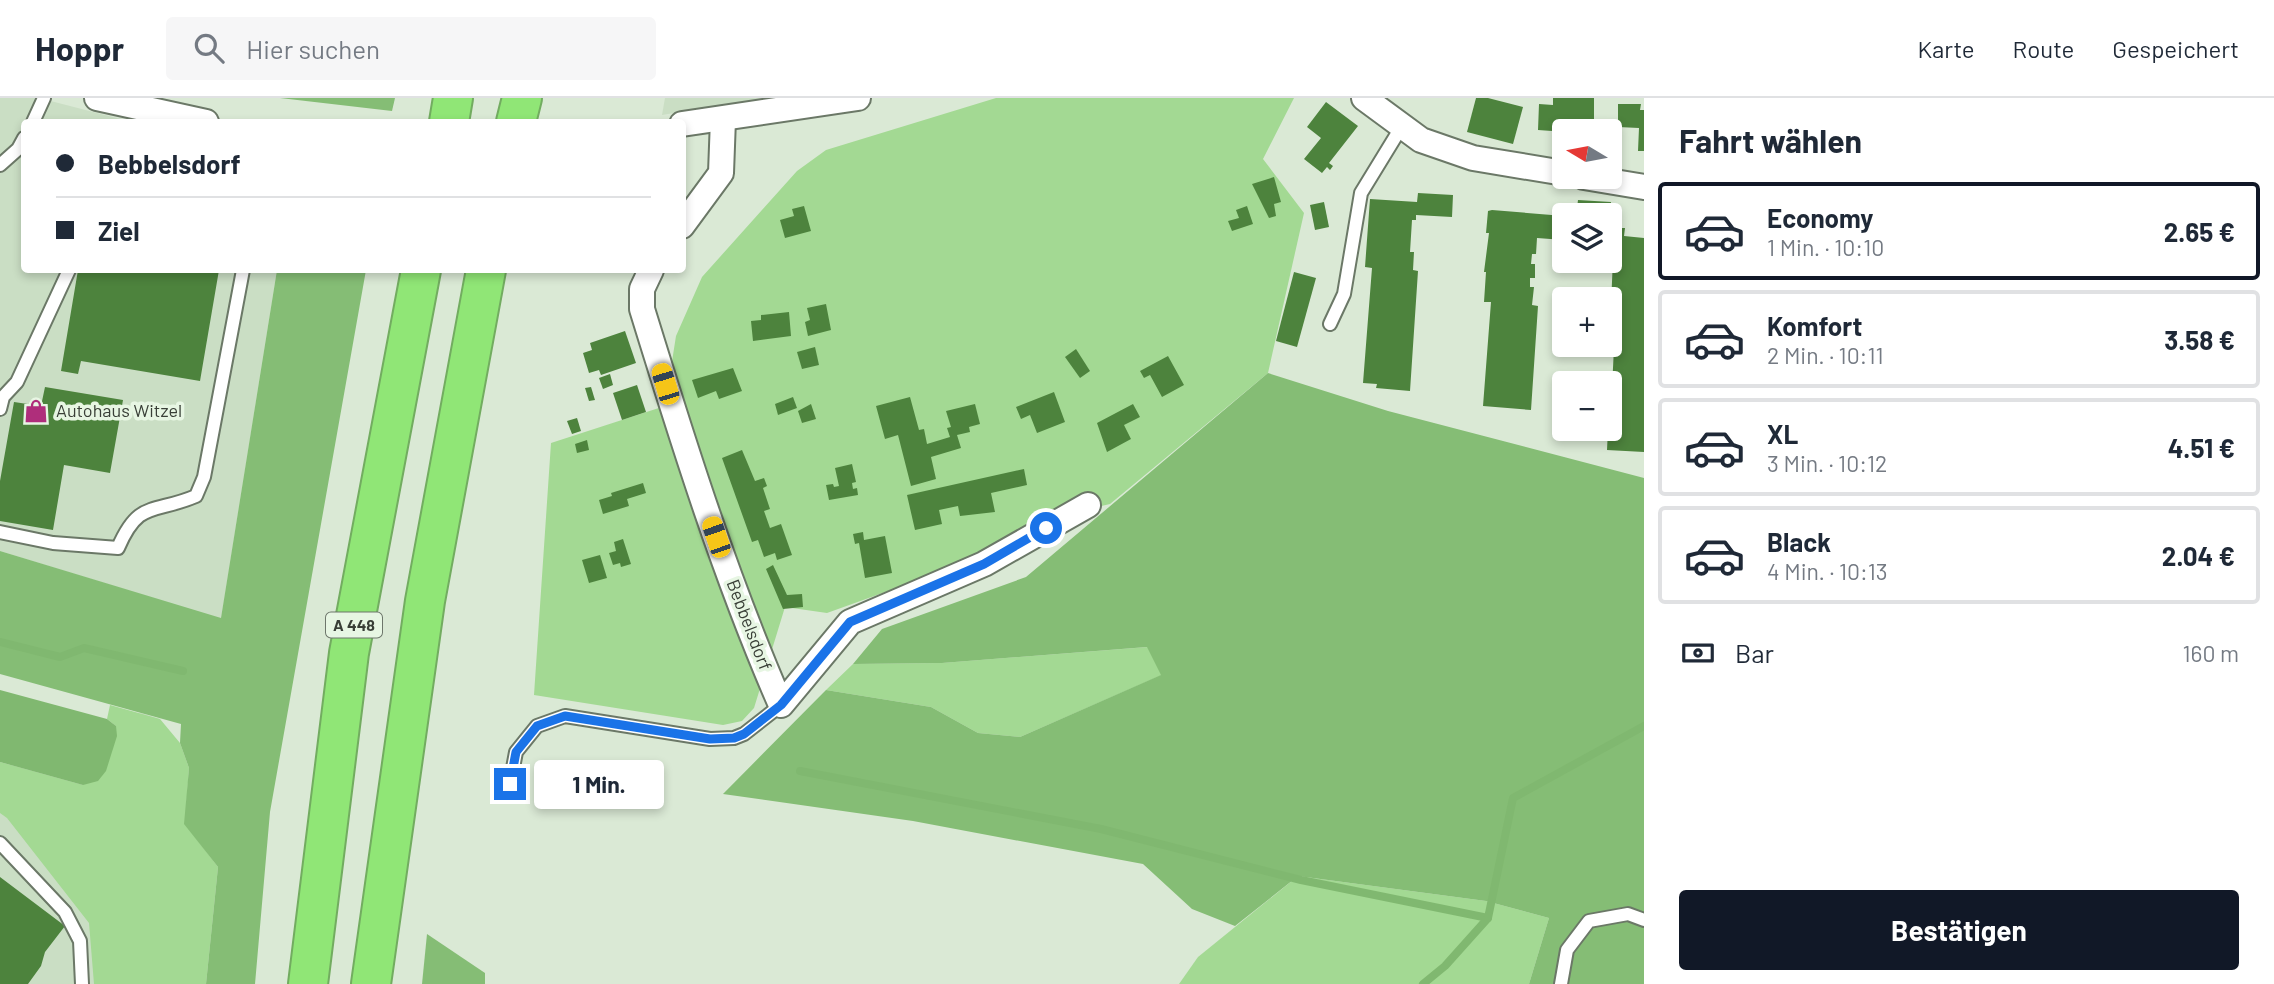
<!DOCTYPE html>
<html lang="de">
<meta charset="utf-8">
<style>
body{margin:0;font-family:Barlow,sans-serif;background:#f6f6f7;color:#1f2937;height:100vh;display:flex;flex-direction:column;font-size:26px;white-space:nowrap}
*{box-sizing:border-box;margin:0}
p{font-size:23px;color:#747a83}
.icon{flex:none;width:38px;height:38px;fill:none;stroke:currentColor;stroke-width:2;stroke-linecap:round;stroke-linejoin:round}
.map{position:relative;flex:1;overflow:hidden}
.side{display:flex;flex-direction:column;background:#fff;width:630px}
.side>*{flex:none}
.top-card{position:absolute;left:21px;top:21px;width:665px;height:154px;border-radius:7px;box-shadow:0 4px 10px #0003;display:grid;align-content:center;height:154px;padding:0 35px;background:#fff}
.needle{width:46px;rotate:280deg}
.buttons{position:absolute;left:1552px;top:21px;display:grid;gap:14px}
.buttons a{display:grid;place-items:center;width:70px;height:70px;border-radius:7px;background:#fff;box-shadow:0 4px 10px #0003;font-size:35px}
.end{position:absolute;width:32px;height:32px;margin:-16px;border:9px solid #1a73e8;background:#fff;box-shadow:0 0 0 4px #fff}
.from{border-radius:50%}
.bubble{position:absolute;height:49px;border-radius:7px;background:#fff;box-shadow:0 4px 10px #0003;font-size:23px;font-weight:700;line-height:49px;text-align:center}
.car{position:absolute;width:21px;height:42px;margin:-21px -10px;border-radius:9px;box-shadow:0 0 5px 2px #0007;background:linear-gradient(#f5c518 24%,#345 0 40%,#f5c518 0 76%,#345 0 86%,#f5c518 0)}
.top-card b{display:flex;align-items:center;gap:24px;height:66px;font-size:26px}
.top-card b+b{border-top:2px solid #e0e1e3}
.top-card i{width:18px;height:18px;background:#1f2937}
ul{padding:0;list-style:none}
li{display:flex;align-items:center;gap:21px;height:98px;margin:0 14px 10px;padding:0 21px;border:4px solid #e0e1e3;border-radius:7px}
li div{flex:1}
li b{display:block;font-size:26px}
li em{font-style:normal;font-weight:700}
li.on{border-color:#111827}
li>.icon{width:63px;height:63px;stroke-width:1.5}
h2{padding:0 35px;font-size:32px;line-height:84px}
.pay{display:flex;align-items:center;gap:18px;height:77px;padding:0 35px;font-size:26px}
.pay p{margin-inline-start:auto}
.button{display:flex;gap:14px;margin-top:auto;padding:14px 35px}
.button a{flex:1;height:80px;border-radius:7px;background:#111827;color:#fff;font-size:28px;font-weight:700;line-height:80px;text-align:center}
header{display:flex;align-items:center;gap:42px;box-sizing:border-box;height:98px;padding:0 35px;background:#fff;border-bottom:2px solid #e0e1e3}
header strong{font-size:33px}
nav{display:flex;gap:38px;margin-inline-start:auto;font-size:24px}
.search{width:490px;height:63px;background:#f6f6f7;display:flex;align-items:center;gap:18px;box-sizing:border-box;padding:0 24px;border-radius:7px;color:#747a83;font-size:26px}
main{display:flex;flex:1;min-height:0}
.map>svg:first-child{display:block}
.built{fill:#cadec4}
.green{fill:#a3d993}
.forest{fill:#85bd75}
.water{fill:#80b870}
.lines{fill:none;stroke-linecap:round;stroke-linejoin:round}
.stream{stroke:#80b870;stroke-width:8}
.building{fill:#4d833d}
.service-casing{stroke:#6b7867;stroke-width:16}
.minor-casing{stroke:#6b7867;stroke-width:28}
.motorway-casing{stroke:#72ac60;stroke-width:42}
.service{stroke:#fff;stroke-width:12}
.minor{stroke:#fff;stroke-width:24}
.motorway{stroke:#90e676;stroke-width:38}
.route{stroke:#1a73e8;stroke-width:9}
.labels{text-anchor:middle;stroke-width:7;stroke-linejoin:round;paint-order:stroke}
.shield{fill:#e7f6e3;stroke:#6d766b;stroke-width:2}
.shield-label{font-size:16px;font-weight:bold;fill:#393f37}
.poi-label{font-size:18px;fill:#393f37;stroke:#e7f6e3;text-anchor:start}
.street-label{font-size:18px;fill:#393f37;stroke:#e7f6e3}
</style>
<header>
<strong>Hoppr</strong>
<div class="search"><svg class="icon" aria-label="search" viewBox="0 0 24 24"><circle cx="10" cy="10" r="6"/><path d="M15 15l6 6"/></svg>Hier suchen</div>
<nav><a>Karte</a><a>Route</a><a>Gespeichert</a></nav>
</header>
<main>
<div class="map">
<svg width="1644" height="886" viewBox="0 0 1644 886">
<rect width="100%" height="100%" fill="#dae9d5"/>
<g class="built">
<polygon points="0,0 39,0 132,24 24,24 24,172 277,172 221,521 0,453"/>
<polygon points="665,0 766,0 662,17"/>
<polygon points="141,615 160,621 174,685 55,726 112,886 0,886 0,670"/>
</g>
<g class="green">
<polygon points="996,0 1294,0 1263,61 1304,115 1268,275 1110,406 1054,419 977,461 827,515 785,509 754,610 742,623 723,627 534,597 551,345 665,308 676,238 702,179 797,73 826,52"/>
<polygon points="1148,549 1162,577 1020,639 978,635 931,609 826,592 853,566 942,565"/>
<polygon points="110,607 160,621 180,645 189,670 185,726 218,769 206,886 94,886 89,825 7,720 0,715 0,664 83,687 116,628 107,621"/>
<polygon points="1298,778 1486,803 1549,820 1529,886 1179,886 1198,859"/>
</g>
<g class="forest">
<polygon points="280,0 395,0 392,13"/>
<polygon points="277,172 366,172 270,714 255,886 206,886 218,769 184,726 189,670 180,645 181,626 0,576 0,453 221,520"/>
<polygon points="1268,275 1388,313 1644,380 1644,886 1529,886 1549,820 1486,803 1298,778 1235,828 1192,811 1143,766 913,723 723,696 826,592 931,609 978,635 1020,639 1161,577 1147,549 942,565 853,566 882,531 1026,479"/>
<polygon points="427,836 485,875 485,886 422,886"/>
</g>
<polygon class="water" points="0,592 107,621 116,628 117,638 106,673 98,683 83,687 0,664"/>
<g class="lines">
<g class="stream">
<polyline points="0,544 60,559 84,550 183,573"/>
<polyline points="800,673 1101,731 1301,782 1488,820"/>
<polyline points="1423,886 1445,868 1488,820 1513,700 1644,628"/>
</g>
</g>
<g class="building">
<polygon points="1476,0 1488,0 1523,9 1513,46 1467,34"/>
<polygon points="1553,0 1594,0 1594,33 1553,31 1552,33 1538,32 1539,6 1553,7"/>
<polygon points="1326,4 1358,28 1329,65 1333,68 1330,72 1327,69 1322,75 1304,61 1321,40 1307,29"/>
<polygon points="1618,6 1641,6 1640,12 1644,12 1644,53 1638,53 1639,30 1618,29"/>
<polygon points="1274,79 1281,104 1274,106 1276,118 1269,120 1252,86"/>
<polygon points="1418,95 1453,97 1452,119 1416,117 1416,122 1412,122 1410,154 1414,154 1413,172 1418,173 1410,293 1376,290 1377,286 1363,285 1372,170 1365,169 1370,101 1417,104"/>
<polygon points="1578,102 1611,104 1610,117 1576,117"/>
<polygon points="1324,104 1329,129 1315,132 1310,107"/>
<polygon points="804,108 811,133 785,140 780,122 794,118 792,111"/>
<polygon points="1247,108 1253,126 1232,133 1228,123 1239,120 1236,112"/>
<polygon points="1492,112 1564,118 1564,142 1537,140 1536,156 1532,156 1531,166 1535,166 1535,180 1530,180 1530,189 1534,189 1532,207 1538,208 1531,312 1483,308 1491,204 1484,204 1486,174 1484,174 1489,135 1486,135 1488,113"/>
<polygon points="1621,130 1625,130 1624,138 1644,140 1644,354 1607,352 1608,331 1610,331 1615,229 1610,229 1613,161 1619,161"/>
<polygon points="78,172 219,172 200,283 81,263 78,276 61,273"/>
<polygon points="1294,174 1316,180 1297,249 1276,243"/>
<polygon points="826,206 831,232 808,238 805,224 810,222 807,210"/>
<polygon points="789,214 791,238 753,243 751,223 761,222 761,217"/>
<polygon points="625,233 636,265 601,277 599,272 589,275 583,255 592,252 590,245"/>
<polygon points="815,249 819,267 802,271 797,254"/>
<polygon points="1076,251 1090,273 1080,280 1065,259"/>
<polygon points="1168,258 1184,287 1162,299 1150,277 1144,280 1140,273"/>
<polygon points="733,270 742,293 719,301 716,293 698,300 692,282"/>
<polygon points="610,276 613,287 603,291 599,280"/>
<polygon points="637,287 646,314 622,322 613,295"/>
<polygon points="45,289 123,302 110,375 64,367 53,432 0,423 0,383 14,304 41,308"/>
<polygon points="591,289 595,302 589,303 585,290"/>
<polygon points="1054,294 1065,324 1037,335 1030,317 1021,321 1016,309"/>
<polygon points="793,299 797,310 778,317 775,306"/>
<polygon points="910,299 919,332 924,331 927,346 950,339 947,330 951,329 946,313 975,306 980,326 969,329 970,334 957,337 961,350 931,359 936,381 911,388 898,337 885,341 876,308"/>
<polygon points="811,306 816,321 802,325 798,313"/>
<polygon points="1133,306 1140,319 1124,327 1131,341 1107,354 1097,325"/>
<polygon points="577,320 581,333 572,336 567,323"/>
<polygon points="587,342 589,352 577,355 575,346"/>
<polygon points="742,352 755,383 764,380 767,388 763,390 770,411 764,413 770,430 781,426 792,457 777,462 775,455 764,459 758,442 752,444 722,360"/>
<polygon points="852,366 856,384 852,385 853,391 857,390 858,397 829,402 826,387 833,386 834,389 839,388 835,370"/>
<polygon points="1024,371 1027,387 991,395 995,414 960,418 958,408 939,412 942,426 915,432 907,397"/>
<polygon points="643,385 646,395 627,401 629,408 603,416 599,402 612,398 611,395"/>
<polygon points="863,434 864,442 885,438 892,475 865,480 859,445 855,446 853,436"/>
<polygon points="623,441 631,466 621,469 620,465 613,467 609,455 616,453 614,444"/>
<polygon points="600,457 607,480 589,485 582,462"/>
<polygon points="773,467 787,497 802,496 803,509 783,511 766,471"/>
<polygon points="0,779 65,828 45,854 41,868 28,886 0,886"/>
</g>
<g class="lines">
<g class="service-casing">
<g id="service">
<polyline points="33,24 44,0"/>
<polyline points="0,67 18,51 24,40"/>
<polyline points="1330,226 1344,196 1361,95 1402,28"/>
<polyline points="0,311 3,299 17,284 69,172"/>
<path d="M 0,434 L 53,445 L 118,450 C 139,401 154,416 196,398 L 204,379 L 243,172"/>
<polyline points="510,686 516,654 537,628 565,618 710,641 734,640 744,636 781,607"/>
<polyline points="0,745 65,814 80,843 82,886"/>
<polyline points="1561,886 1567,852 1589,823 1628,816 1644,822"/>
</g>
</g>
<g class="minor-casing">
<g id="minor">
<polyline points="97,0 206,24"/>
<polyline points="1364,0 1421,42 1473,60 1564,75"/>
<polyline points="682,26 858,0"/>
<polyline points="1584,79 1644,89"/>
<polyline points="682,128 721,75 723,21"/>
<path d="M 651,172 L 642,191 L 642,211 C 683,344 725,479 781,607 L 850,524 L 984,466 L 1088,407"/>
</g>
</g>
<g class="motorway-casing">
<g id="motorway">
<polyline points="449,24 453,0"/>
<polyline points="516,24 522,0"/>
<polyline points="308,886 349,555 421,172"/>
<polyline points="371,886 425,503 486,172"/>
</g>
</g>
<use href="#service" class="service"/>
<use href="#minor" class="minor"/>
<use href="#motorway" class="motorway"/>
</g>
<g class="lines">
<polyline class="route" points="510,686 516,654 537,628 565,618 710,641 734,640 744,636 781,607 850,524 984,466 1046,430"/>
</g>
<defs>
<g id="shop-bare" transform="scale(1.89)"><path d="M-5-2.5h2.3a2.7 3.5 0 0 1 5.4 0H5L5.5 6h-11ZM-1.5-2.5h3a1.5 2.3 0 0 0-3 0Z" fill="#af2e7b" stroke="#e7f6e3" stroke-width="2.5" paint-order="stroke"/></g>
</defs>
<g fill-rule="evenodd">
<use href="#shop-bare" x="36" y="313"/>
</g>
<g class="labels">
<rect class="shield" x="326" y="514.5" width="56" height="25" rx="5"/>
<g class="shield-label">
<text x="354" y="533">A 448</text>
</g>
<g class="poi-label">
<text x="56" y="319">Autohaus Witzel</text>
</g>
<g class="street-label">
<text transform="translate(749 527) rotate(69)" y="6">Bebbelsdorf</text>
</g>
</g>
</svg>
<div class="buttons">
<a><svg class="needle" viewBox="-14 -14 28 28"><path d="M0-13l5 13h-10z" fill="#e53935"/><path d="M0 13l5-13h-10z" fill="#747a83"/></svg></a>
<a><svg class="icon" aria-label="layers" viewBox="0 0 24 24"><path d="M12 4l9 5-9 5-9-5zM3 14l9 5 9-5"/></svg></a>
<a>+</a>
<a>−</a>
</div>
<i class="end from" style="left:1046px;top:430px"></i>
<i class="end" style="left:510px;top:686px"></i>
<div class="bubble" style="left:534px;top:662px;width:130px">1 Min.</div>
<i class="car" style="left:665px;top:286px;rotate:343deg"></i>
<i class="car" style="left:716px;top:439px;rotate:341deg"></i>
<div class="top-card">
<b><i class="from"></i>Bebbelsdorf</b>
<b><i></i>Ziel</b>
</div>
</div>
<section class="side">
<h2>Fahrt wählen</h2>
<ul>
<li class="on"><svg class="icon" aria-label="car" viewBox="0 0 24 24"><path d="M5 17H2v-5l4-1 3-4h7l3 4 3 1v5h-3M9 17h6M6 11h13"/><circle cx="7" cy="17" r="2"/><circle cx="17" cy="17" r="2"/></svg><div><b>Economy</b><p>1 Min. · 10:10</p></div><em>2.65 €</em></li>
<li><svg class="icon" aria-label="car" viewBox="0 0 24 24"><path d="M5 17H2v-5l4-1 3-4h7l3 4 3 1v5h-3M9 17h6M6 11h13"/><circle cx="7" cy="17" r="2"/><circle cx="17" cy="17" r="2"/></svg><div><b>Komfort</b><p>2 Min. · 10:11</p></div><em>3.58 €</em></li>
<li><svg class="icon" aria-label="car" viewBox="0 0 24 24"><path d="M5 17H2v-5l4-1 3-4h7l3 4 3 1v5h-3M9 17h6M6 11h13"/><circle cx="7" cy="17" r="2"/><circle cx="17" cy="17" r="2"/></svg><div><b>XL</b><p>3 Min. · 10:12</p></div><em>4.51 €</em></li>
<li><svg class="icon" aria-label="car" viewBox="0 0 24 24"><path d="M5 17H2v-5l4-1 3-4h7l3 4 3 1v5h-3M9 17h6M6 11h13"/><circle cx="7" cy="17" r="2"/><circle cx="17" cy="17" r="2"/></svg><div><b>Black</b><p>4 Min. · 10:13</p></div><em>2.04 €</em></li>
</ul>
<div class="pay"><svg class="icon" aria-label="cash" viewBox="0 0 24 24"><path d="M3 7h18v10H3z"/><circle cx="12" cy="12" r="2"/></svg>Bar<p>160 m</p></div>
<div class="button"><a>Bestätigen</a></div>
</section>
</main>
